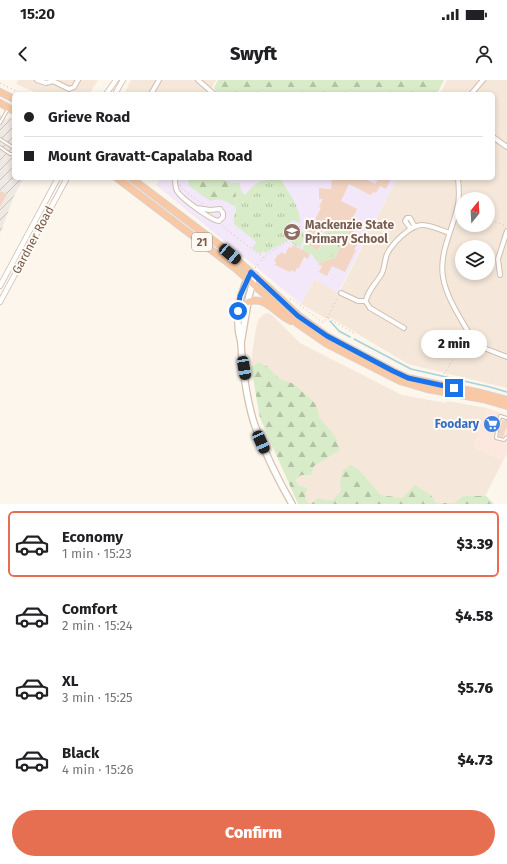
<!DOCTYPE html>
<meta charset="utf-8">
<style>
body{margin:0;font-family:"Fira Sans",sans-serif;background:#f6f6f6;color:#202124;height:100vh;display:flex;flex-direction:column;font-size:15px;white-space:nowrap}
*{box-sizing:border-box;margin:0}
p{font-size:13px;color:#757577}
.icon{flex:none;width:22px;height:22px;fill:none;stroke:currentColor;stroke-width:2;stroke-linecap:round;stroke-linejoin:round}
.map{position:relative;height:424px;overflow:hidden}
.drawer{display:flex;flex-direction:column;background:#fff;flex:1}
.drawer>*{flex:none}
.banner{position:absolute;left:12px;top:12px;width:483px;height:88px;border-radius:6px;box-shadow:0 2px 6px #0003;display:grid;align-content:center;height:88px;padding:0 12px;background:#fff}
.needle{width:26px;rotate:18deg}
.tools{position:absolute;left:455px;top:112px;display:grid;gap:8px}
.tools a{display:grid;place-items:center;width:40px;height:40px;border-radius:50%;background:#fff;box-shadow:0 2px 6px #0003;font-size:20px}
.end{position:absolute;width:18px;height:18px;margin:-9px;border:5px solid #1a73e8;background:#fff;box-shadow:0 0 0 2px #fff}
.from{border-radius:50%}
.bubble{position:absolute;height:28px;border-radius:14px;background:#fff;box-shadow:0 2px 6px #0003;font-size:13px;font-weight:800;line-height:28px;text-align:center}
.car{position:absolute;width:12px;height:24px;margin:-12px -6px;border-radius:5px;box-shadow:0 0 3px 1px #0007;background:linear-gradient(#222 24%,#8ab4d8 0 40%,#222 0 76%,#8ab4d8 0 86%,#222 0)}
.banner b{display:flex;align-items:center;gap:14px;height:38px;font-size:15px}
.banner b+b{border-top:1px solid #e0e0e0}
.banner i{width:10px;height:10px;background:#202124}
ul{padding:7px 0 0;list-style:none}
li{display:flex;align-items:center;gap:12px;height:66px;margin:0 8px 6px;padding:0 4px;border:2px solid transparent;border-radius:6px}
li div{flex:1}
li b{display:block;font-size:15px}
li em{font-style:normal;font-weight:800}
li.on{border-color:#e76f51}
li>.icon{width:36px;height:36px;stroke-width:1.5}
.action{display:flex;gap:8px;margin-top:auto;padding:8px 12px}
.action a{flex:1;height:46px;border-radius:24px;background:#e76f51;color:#fff;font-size:16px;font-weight:800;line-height:46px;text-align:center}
.status{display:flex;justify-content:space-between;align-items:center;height:28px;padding:0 20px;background:#fff;direction:ltr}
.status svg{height:11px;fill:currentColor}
header{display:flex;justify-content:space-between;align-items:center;height:52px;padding:0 12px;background:#fff;font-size:18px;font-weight:800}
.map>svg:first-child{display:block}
.residential{fill:#f5e8da;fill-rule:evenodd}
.commercial{fill:#fde8e0}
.industrial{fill:url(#industrial-furrows)}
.education{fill:#f3e8fa}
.grass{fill:url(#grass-tufts)}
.forest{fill:url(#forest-firs)}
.park{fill:url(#park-crowns)}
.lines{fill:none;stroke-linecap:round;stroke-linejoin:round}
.stream{stroke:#a5d3da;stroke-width:1.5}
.building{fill:#f3d5c3}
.service-casing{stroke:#d1beb0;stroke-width:4}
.minor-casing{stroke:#d1beb0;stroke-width:6}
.tertiary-casing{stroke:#d1beb0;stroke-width:6}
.secondary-casing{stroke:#d6c0b0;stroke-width:8}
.trunk-casing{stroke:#dad1cd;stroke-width:8}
.path{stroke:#d9b8a5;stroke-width:1;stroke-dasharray:1 3;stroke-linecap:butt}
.service{stroke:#fff;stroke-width:2}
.minor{stroke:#fff;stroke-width:4}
.tertiary{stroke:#fff;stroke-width:4.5}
.secondary{stroke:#fff;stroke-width:5.5}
.trunk{stroke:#f9c8a4;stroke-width:6}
.route{stroke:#1a73e8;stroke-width:5}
.labels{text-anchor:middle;stroke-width:4;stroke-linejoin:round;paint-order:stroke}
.shield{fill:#fffaf3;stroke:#a28b7f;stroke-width:1}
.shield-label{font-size:11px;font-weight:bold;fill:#7a5c4d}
.education-label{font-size:12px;font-weight:bold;fill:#785e54;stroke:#fffaf3;text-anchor:start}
.street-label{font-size:12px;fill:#7a5c4d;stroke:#fffaf3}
.shop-label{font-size:12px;font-weight:bold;fill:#366cbe;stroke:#fffaf3;text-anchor:end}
</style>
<div class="status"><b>15:20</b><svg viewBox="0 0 49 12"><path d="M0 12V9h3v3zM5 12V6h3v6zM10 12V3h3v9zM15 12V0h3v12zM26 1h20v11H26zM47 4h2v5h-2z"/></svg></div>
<header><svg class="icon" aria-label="back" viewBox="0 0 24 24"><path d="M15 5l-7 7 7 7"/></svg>Swyft<svg class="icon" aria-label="person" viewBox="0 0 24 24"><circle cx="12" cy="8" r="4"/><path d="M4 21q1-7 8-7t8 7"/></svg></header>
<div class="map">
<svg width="507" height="424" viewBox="0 0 507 424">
<defs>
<pattern id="industrial-furrows" width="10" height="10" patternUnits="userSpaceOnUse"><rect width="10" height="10" fill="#efe9e4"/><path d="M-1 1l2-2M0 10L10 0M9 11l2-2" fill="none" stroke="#c7c0bb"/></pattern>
<pattern id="grass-tufts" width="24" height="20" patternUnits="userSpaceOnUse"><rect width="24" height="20" fill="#d8ecc9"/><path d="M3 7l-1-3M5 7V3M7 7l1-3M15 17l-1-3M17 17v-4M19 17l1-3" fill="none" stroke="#b4c2a5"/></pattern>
<pattern id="forest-firs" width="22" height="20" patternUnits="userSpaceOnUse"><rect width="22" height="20" fill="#d8ecc9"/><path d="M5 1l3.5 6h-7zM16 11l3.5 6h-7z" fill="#b4c2a5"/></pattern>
<pattern id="park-crowns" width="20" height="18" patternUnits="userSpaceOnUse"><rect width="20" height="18" fill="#d8ecc9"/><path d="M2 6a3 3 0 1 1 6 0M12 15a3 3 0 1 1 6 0" fill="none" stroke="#b4c2a5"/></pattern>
</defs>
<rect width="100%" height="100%" fill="#fdf6ec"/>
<g class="residential">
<polygon points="18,0 98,0 89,14 39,14 16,4"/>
<polygon points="131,0 216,0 209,14 124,14"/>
<path d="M 447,0 L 507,0 L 507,308 L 408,284 L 331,238 L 325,238 L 301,224 L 314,199 L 339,213 L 397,98 L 493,98 L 493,14 L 440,14 ZM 462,119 L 488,119 L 488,145 L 462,145 ZM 462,167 L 488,167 L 488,193 L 462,193 Z"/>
<polygon points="267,233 272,235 300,263 402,315 446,323 447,321 487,328 474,367 503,381 481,424 302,424 252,295 252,274 256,248 259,239 263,235"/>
</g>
<polygon class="commercial" points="487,328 507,335 507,373 503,381 474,367"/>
<polygon class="industrial" points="0,35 7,40 9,37 14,40 14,98 24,98 14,116 0,154"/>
<polygon class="education" points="161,98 397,98 338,213 314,199 301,224 156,105"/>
<g class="grass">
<path d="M 276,98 L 281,100 C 289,113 301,128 300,143 L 292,140 L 291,143 L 299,147 C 291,163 279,163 266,173 L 263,171 L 261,174 L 252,168 L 256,163 L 255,161 L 234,144 L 234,136 L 236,130 L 235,103 L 239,102 L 242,112 L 245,115 C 253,105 261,98 275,100 Z"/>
<polygon points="332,141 350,150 335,178 333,179 329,170 322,173 325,182 320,183 315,180 313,175 302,170 305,163 319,170 324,160 321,158"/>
<polygon points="299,151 306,153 300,168 290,162 296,156"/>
</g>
<g class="forest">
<polygon points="218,0 444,0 437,14 218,14 214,8"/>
<path d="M 188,98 L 221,98 L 231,103 L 235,103 L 236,127 C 226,122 223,117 210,121 L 189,106 Z"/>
<polygon points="259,282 268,287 280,299 294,304 316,324 319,337 335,356 340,370 314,386 311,395 301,395 295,400 299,406 308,408 305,414 306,421 311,424 317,418 327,420 333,420 341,411 340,401 343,390 351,385 358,389 381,415 402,418 415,405 431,415 436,423 454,423 463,416 486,416 494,424 298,424 260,338 251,287"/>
</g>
<polygon class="park" points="330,170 333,179 325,182 322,173"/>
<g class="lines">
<g class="stream">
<polyline points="330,241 339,251 350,257"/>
<polyline points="354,259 411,289 490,307 507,312"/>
</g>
</g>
<g class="building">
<polygon points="332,98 363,98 375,104 379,98 391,98 386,109 380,106 376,113 374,112 370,115 349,104 341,121 357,129 351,142 353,143 351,145 354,147 352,151 362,155 354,170 356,170 345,192 332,186 327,196 319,192 322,186 317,184 335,178 350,150 331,140 326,149 324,148 319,157 324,159 318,170 303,162 321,128 319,127 323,119 319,119 319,108 331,109"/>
<polygon points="0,111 7,114 0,127"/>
<polygon points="293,165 310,174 308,179 304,177 299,188 297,188 295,192 291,190 290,192 275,185 276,182 274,181 278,174 280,175 281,172 285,174 289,167 291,168"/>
<polygon points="489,338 497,340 496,349 494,353 485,350"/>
<polygon points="503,340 507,340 507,346 503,357 499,356 499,349"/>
</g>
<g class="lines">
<g class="service-casing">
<g id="service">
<polyline points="0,43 8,29"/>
<polyline points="0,59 14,68"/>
<polyline points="0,67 10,74 14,74"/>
<polyline points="498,347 500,336 507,338"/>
<polyline points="497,351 496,358 504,360 507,357"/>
</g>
</g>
<g class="minor-casing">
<g id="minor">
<polyline points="37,0 46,3 53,1 69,9 74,7 78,0"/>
<polyline points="198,0 214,14"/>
<polyline points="151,14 159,0"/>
<polyline points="471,14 483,0"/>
<polyline points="493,57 507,67"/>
<path d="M 175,98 C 175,102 175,107 177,111 C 181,118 212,141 219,141 L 223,137 L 223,133 L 220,129 L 210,130 L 197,128"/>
<path d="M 458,98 C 459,108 460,119 457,129 C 452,151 439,173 443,197 C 446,217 460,237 470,255 L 471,263 L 507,277"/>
<polyline points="411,149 405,141 407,138 410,138 415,147"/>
<polyline points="500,195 498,179 507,151"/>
<polyline points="341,213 358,221 366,221"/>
<path d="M 404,248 L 370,228 L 366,222 C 366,213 376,203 381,195 C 385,189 384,181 387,174 C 392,164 410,145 422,145 C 431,145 441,150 449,153"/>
<polyline points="465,269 471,263"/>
</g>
</g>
<g class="tertiary-casing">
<g id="tertiary">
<polyline points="106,14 116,0"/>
<polyline points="115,14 123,0"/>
<polyline points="0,206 58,98"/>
<polyline points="0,222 67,98"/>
</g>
</g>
<g class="secondary-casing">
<g id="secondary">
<path d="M 251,192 C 239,214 234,238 241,263 C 242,286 247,321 254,343 C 264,371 277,398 292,424"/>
<polyline points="241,263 249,216 255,195"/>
</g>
</g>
<g class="trunk-casing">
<g id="trunk">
<polyline points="0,12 14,19"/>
<polyline points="0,23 14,31"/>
<polyline points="117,98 235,188 298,244 327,264 400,301 427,309 483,319 507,326"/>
<polyline points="131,98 222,167 267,206 299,236 327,256 393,291 408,298 481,313 507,320"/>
<path d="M 248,222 C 266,215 275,234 291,241"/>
</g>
</g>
<g class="path">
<polyline points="0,3 22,14"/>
<polyline points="180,105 181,108 204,125"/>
<polyline points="488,139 506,146"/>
<polyline points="222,145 226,149 264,178"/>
<path d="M 261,181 C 273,166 292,164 300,146 L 307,148 L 308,146"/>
<polyline points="255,188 258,184"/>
<polyline points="290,219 292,219 322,242 324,242 327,238 330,239 355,254"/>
<polyline points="327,238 338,217"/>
<polyline points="444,294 456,275 461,271"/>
</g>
<use href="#service" class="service"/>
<use href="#minor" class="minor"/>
<use href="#tertiary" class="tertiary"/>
<use href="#secondary" class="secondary"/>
<use href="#trunk" class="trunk"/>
</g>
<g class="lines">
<polyline class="route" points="238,231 240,216 251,192 298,236 327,256 393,291 408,298 454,308"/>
</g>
<defs>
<g id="school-disc" transform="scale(0.9)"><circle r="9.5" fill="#8d6e63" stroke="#fffaf3"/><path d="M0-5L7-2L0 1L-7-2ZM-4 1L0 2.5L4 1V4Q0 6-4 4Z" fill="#fff"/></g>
<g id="supermarket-disc" transform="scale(0.9)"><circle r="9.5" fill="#3f7fe0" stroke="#fffaf3"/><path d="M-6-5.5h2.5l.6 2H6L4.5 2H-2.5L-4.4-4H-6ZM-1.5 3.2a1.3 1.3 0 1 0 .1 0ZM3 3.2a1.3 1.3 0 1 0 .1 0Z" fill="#fff"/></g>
</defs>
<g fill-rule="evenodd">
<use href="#school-disc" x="292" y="152"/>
<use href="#supermarket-disc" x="492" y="344"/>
</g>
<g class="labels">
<rect class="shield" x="192" y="153" width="20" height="18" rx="3"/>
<g class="shield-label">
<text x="202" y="166">21</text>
</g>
<g class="education-label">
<text x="305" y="149">Mackenzie State<tspan x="305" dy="14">Primary School</tspan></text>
</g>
<g class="street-label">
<text transform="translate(33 160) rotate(-62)" y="4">Gardner Road</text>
</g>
<g class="shop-label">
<text x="479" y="348">Foodary</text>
</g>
</g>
</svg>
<div class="tools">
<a><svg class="needle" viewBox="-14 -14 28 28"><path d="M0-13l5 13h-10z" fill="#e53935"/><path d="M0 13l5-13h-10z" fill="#757577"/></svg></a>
<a><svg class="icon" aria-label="layers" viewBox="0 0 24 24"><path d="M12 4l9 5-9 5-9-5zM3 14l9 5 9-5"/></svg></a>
</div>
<i class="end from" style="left:238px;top:231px"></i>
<i class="end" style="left:454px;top:308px"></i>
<div class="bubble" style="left:421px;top:250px;width:66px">2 min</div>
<i class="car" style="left:230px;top:174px;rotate:130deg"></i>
<i class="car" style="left:244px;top:288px;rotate:171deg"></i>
<i class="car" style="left:261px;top:362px;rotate:156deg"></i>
<div class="banner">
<b><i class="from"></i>Grieve Road</b>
<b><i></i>Mount Gravatt-Capalaba Road</b>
</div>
</div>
<section class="drawer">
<ul>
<li class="on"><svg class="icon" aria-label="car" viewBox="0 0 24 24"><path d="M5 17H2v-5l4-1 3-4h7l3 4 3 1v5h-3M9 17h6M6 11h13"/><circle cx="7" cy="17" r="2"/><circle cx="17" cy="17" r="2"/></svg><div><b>Economy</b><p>1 min · 15:23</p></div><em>$3.39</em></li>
<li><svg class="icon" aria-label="car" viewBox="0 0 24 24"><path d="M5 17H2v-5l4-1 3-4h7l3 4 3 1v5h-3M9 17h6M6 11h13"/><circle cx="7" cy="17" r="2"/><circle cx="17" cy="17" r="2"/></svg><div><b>Comfort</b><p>2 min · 15:24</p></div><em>$4.58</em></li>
<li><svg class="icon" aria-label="car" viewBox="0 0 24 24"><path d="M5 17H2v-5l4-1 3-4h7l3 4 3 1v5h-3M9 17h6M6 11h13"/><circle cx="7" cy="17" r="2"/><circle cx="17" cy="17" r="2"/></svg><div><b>XL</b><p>3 min · 15:25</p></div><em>$5.76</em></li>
<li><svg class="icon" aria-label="car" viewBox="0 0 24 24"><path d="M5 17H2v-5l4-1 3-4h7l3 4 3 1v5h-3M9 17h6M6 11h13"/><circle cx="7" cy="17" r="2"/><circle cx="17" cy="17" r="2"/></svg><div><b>Black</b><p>4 min · 15:26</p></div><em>$4.73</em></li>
</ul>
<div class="action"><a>Confirm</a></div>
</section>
